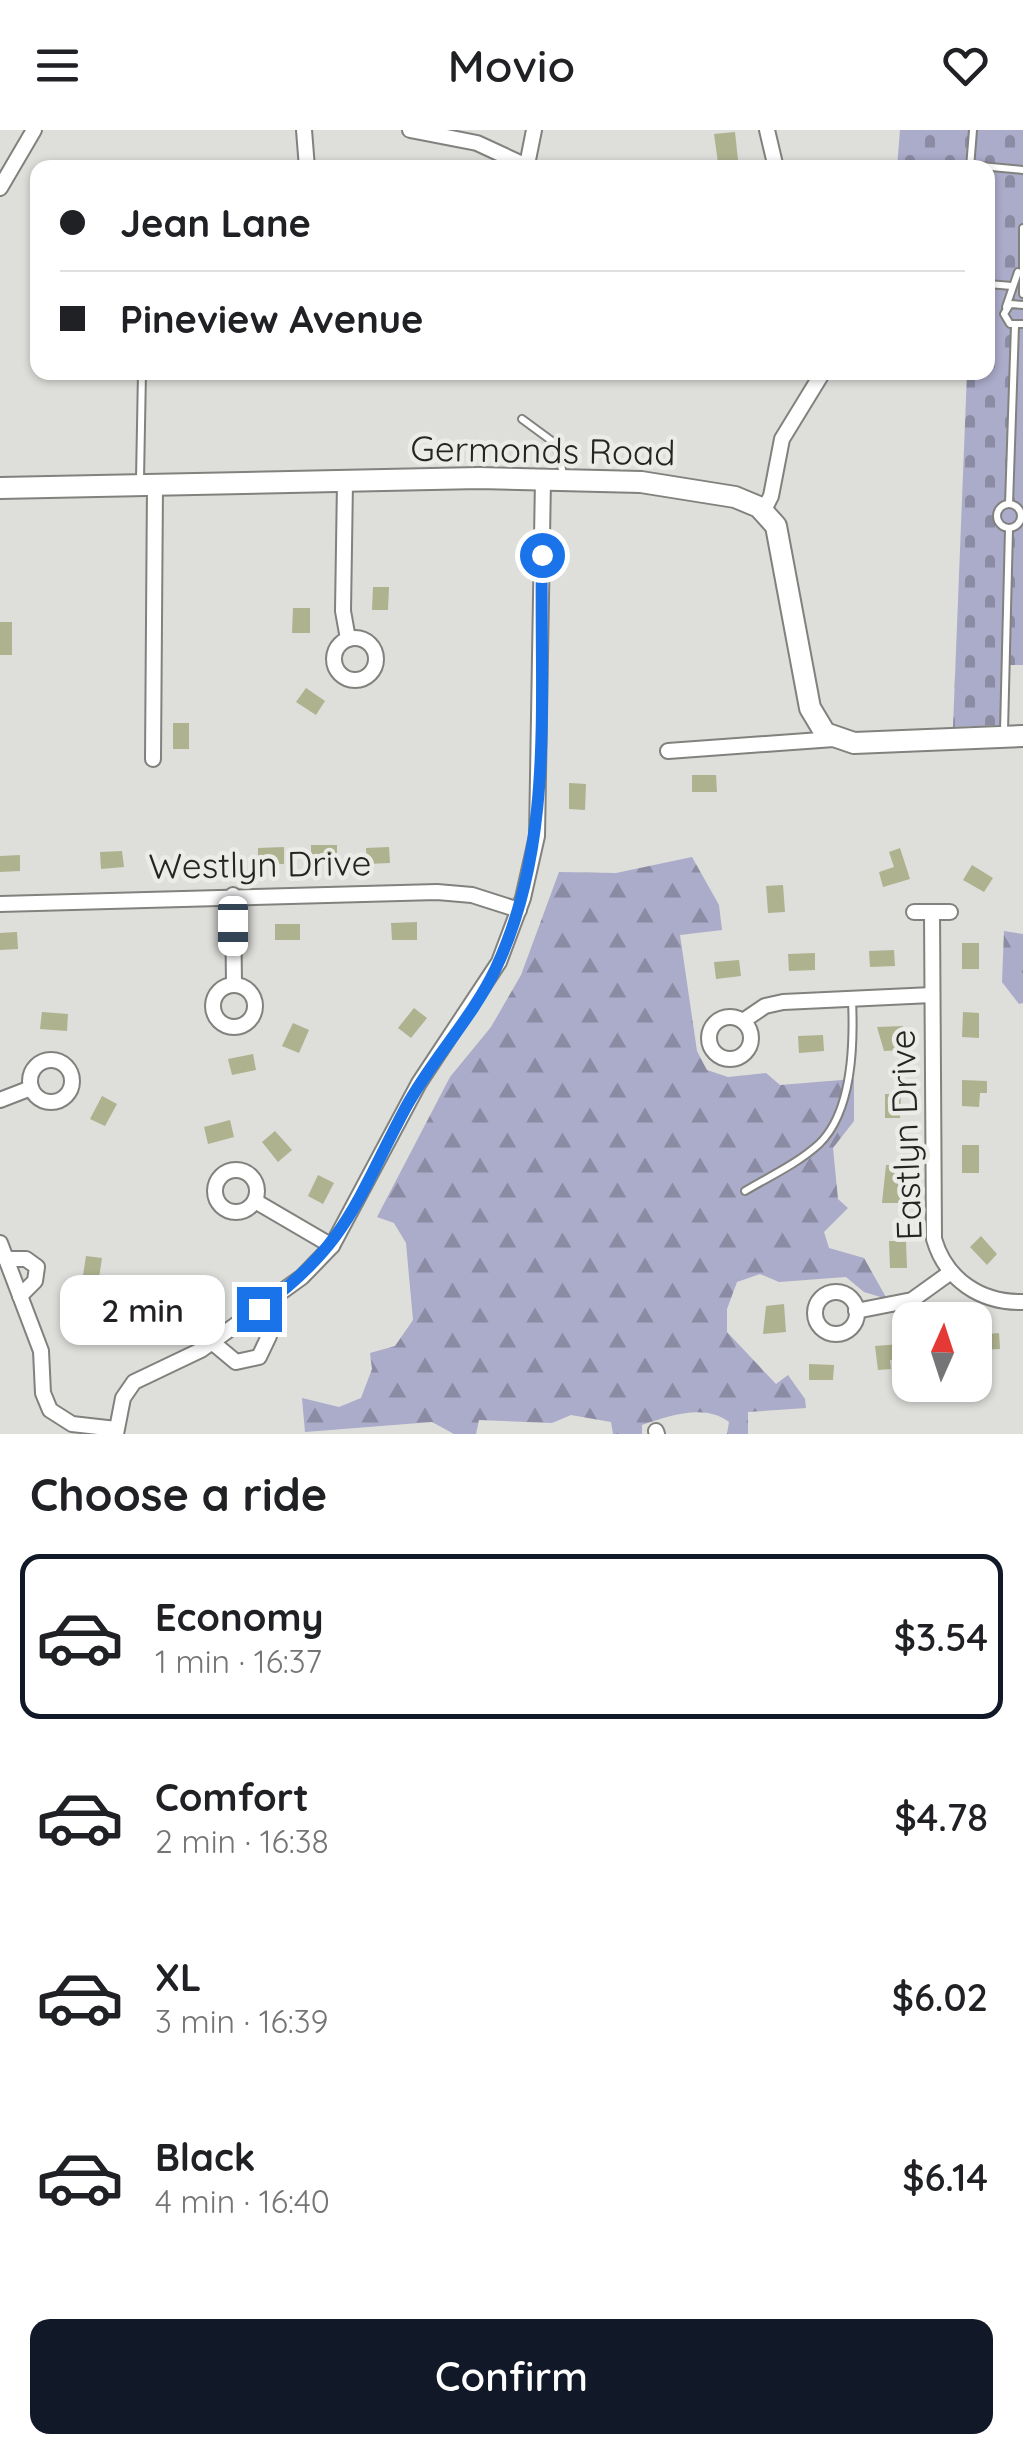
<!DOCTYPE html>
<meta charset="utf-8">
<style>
body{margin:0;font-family:Quicksand,sans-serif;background:#f2f2f2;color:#202124;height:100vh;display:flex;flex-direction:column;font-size:38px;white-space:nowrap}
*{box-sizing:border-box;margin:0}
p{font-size:32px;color:#757577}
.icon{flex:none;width:55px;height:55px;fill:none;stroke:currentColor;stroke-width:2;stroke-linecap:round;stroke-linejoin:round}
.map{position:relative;height:1304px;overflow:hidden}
.sheet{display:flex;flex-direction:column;background:#fff;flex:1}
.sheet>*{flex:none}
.banner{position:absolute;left:30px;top:30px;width:965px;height:220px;border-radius:20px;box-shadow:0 2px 8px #0004;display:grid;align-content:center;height:220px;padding:0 30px;background:#fff}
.needle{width:65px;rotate:3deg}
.controls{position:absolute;left:892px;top:1172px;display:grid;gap:20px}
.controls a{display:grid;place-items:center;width:100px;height:100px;border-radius:20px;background:#fff;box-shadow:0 2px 8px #0004;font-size:50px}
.end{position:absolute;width:45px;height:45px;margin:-22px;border:12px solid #1a73e8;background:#fff;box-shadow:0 0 0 5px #fff}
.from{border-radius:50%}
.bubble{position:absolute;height:70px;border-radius:20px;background:#fff;box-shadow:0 2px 8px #0004;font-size:32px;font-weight:600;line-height:70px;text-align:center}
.car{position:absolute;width:30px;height:60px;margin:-30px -15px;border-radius:12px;box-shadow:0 0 8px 2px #0007;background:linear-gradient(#fff 24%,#345 0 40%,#fff 0 76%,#345 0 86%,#fff 0)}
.banner b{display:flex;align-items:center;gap:35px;height:95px;font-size:38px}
.banner b+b{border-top:2px solid #e0e0e0}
.banner i{width:25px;height:25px;background:#202124}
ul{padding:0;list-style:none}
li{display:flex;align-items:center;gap:30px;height:165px;margin:0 20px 15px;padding:0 10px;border:5px solid transparent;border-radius:20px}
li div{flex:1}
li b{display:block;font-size:38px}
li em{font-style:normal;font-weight:600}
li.on{border-color:#111827}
li>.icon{width:90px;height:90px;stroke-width:1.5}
h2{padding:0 30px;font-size:45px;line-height:120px}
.button{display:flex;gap:20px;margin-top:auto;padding:20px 30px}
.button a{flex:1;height:115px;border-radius:20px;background:#111827;color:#fff;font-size:40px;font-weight:600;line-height:115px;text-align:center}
header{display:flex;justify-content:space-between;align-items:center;height:130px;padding:0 30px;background:#fff;font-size:45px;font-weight:600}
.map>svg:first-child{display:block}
.forest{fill:url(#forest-firs)}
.cemetery{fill:url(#cemetery-stones)}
.building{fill:#aeb28f}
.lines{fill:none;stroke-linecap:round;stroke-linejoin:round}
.lane-casing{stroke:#81817e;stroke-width:10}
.street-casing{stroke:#81817e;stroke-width:18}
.secondary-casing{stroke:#81817e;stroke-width:24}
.lane{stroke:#fff;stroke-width:6}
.street{stroke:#fff;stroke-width:14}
.secondary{stroke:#fff;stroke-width:20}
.route{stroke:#1a73e8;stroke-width:12}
.labels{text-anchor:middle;stroke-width:9;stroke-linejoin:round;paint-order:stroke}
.street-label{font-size:35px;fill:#242422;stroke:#ebebe8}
</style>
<header><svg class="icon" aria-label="menu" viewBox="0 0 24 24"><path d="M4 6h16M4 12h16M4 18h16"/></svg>Movio<svg class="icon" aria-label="heart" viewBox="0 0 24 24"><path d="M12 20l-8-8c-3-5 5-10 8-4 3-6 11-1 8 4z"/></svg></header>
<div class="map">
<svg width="1023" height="1304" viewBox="0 0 1023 1304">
<defs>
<pattern id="forest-firs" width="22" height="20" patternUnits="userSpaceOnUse" patternTransform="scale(2.5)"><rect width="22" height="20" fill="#ababca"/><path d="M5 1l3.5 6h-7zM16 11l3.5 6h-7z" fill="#8b8ba4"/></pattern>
<pattern id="cemetery-stones" width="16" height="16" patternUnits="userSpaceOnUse" patternTransform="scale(2.5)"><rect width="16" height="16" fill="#ababca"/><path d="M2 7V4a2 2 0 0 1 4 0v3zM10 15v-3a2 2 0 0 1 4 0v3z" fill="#8b8ba4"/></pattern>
</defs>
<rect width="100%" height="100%" fill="#dededb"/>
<g class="forest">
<path d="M 692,727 L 719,775 L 722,800 L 680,805 L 697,921 L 707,940 L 728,947 L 766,943 L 780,955 L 854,949 L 854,991 L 833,1018 L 838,1069 L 848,1078 L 824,1102 L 829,1118 L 864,1128 L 887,1169 L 864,1162 L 846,1147 L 779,1152 L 760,1144 L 737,1152 L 727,1179 L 727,1202 L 776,1254 L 788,1245 L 805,1269 L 806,1278 L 748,1282 L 748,1304 L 727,1304 L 729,1292 C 705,1273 668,1286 642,1295 L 642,1304 L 613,1304 L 611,1292 L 571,1285 L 552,1293 L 479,1290 L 476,1304 L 454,1304 L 432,1292 L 305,1302 L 302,1268 L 339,1277 L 361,1268 L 372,1239 L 370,1223 L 395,1216 L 413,1190 L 406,1113 L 394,1093 L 377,1087 L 450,947 L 491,897 L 521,845 L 559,742 L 616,743 Z"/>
<polygon points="1004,801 1023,804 1023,873 1019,874 1002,852"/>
</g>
<polygon class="cemetery" points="900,0 1023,0 1023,535 1008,535 1007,595 953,597 967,243 988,242 988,38 897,38"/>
<g class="building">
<polygon points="735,2 738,30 718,33 714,4"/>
<polygon points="373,457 389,457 388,480 372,480"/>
<polygon points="293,478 310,478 310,503 292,503"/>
<rect x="0" y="492" width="12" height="33"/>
<polygon points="306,558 325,571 316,585 296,572"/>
<rect x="173" y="593" width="16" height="26"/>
<polygon points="692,645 716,645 717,662 692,662"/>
<polygon points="569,653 586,654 585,680 569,679"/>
<polygon points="311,715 337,715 337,731 311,732"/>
<polygon points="284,717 284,734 258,734 258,718"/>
<polygon points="389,717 390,733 367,734 366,718"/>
<polygon points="900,718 910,749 883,757 879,742 894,737 889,722"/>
<polygon points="122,721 124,737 101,739 100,722"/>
<polygon points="20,725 20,741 0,742 0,726"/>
<polygon points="972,735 993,748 984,762 963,750"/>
<polygon points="783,755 785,782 768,783 766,756"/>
<polygon points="417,792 417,810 392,810 391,793"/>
<rect x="275" y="794" width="25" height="16"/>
<polygon points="17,802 18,819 0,820 0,803"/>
<rect x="962" y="813" width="17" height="26"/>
<polygon points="894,820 895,836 870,837 869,821"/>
<polygon points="815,823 815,840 789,841 788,824"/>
<polygon points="739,830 741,846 716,849 714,832"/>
<polygon points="414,878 427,888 411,908 398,898"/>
<polygon points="42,882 68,884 67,901 40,899"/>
<polygon points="963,882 979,883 979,908 962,907"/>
<polygon points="293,893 309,900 299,923 282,916"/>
<polygon points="903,896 904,920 884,921 877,897"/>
<polygon points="823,905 824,921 799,923 798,906"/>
<polygon points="253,924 256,940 232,945 228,929"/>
<polygon points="962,950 987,951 987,963 980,963 979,977 962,976"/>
<polygon points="885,964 901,964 900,988 885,988"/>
<polygon points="102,966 117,974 105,996 90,989"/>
<polygon points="230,990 234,1007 208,1014 204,997"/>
<polygon points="275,1001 292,1020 278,1032 262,1012"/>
<rect x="962" y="1015" width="17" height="28"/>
<polygon points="886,1035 902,1035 904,1073 882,1073"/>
<polygon points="318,1045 334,1053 323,1074 308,1066"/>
<polygon points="981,1106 997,1124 987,1135 970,1117"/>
<polygon points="889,1111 906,1111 907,1138 890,1138"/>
<polygon points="86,1126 102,1128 98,1154 82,1152"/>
<polygon points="784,1174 786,1202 763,1204 766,1176"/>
<polygon points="999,1203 1000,1219 976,1220 976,1205"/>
<polygon points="900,1214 901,1229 890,1230 891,1239 878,1240 875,1216"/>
<polygon points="809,1234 834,1235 833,1250 809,1250"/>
</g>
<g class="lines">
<g class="lane-casing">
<g id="lane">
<polyline points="970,35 1023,40"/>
<polyline points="970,38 973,0"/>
<polyline points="1023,98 1023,164"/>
<polyline points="988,154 1012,156"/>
<polyline points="1023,175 1010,174 1004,184 1010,194 1023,194"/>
<polyline points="1006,177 1018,142"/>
<polyline points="522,289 556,314 564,348"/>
<polyline points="140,349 142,242"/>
<circle cx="1009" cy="386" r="12"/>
<polyline points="1009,374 1015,196"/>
<polyline points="1004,601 1009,399"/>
<path d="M 745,1061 C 770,1046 797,1034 819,1014 C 853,981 854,914 852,870"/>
</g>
</g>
<g class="street-casing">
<g id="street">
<polyline points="304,0 307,38"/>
<polyline points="410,0 477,13 531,38"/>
<polyline points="767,0 776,38"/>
<polyline points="527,35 534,0"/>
<polyline points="0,58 34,0"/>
<polyline points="345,352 343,481 348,509"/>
<polyline points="764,380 771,366 782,309 823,242"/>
<circle cx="355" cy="529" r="21"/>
<polyline points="668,621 834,609"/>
<polyline points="153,629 155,355"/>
<polyline points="233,765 234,855"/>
<polyline points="0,774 437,762 472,765 519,780"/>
<polyline points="914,782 950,782"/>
<path d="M 932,782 L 934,1109 C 946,1150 981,1173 1023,1172"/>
<circle cx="234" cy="876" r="21"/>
<circle cx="730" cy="908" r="21"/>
<polyline points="743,891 765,876 783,872 932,865"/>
<circle cx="51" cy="951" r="21"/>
<polyline points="0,970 31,958"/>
<circle cx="236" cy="1061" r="21"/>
<polyline points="255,1071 332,1116"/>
<polyline points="0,1113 41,1221 43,1263 50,1280 72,1294 116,1299"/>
<polyline points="6,1129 26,1129 37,1137 35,1151 20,1166"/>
<circle cx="836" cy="1183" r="21"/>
<polyline points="856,1181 912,1170 951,1142"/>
<polyline points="212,1212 236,1232 259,1227 269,1206 259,1179"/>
<polyline points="656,1301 657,1304"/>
<polyline points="116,1304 123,1268 134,1252 201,1220 302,1147 332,1116 419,953 499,832 523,768 537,706 543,349"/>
</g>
</g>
<g class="secondary-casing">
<polyline id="secondary" points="0,358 479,348 641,352 735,367 759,377 776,396 810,578 825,603 854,613 1023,606"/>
</g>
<use href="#lane" class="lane"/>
<use href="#street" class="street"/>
<use href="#secondary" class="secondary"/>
</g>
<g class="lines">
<path class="route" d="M 259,1179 C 348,1114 356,1071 405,979 C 431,930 472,889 496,838 C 556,711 539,563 542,425"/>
</g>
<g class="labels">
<g class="street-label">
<text transform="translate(543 321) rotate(1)" y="12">Germonds Road</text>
<text transform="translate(260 735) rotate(-1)" y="12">Westlyn Drive</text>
<text transform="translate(906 1005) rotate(-92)" y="12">Eastlyn Drive</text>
</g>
</g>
</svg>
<div class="controls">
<a><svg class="needle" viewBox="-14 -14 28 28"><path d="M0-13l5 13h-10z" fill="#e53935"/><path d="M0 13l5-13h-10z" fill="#757577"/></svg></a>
</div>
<i class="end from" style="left:542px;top:425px"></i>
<i class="end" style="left:259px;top:1179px"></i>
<div class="bubble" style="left:60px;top:1145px;width:165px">2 min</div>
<i class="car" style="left:233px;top:796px;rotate:180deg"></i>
<div class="banner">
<b><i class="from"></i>Jean Lane</b>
<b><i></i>Pineview Avenue</b>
</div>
</div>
<section class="sheet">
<h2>Choose a ride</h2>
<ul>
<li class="on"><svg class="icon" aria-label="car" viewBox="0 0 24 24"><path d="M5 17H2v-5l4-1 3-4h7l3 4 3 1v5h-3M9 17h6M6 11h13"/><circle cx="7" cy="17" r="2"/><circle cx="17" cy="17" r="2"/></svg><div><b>Economy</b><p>1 min · 16:37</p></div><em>$3.54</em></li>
<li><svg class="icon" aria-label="car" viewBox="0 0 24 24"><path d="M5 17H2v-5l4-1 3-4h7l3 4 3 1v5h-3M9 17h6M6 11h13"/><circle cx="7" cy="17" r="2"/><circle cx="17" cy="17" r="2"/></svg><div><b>Comfort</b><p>2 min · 16:38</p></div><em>$4.78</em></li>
<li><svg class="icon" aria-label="car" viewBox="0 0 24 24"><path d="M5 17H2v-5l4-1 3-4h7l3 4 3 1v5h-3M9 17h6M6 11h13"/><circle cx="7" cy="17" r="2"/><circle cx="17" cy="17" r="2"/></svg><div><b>XL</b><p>3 min · 16:39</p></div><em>$6.02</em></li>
<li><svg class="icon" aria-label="car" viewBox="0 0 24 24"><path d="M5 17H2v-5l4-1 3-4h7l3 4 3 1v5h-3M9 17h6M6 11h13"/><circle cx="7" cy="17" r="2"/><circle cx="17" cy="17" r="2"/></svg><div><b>Black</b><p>4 min · 16:40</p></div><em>$6.14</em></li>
</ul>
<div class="button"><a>Confirm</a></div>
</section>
